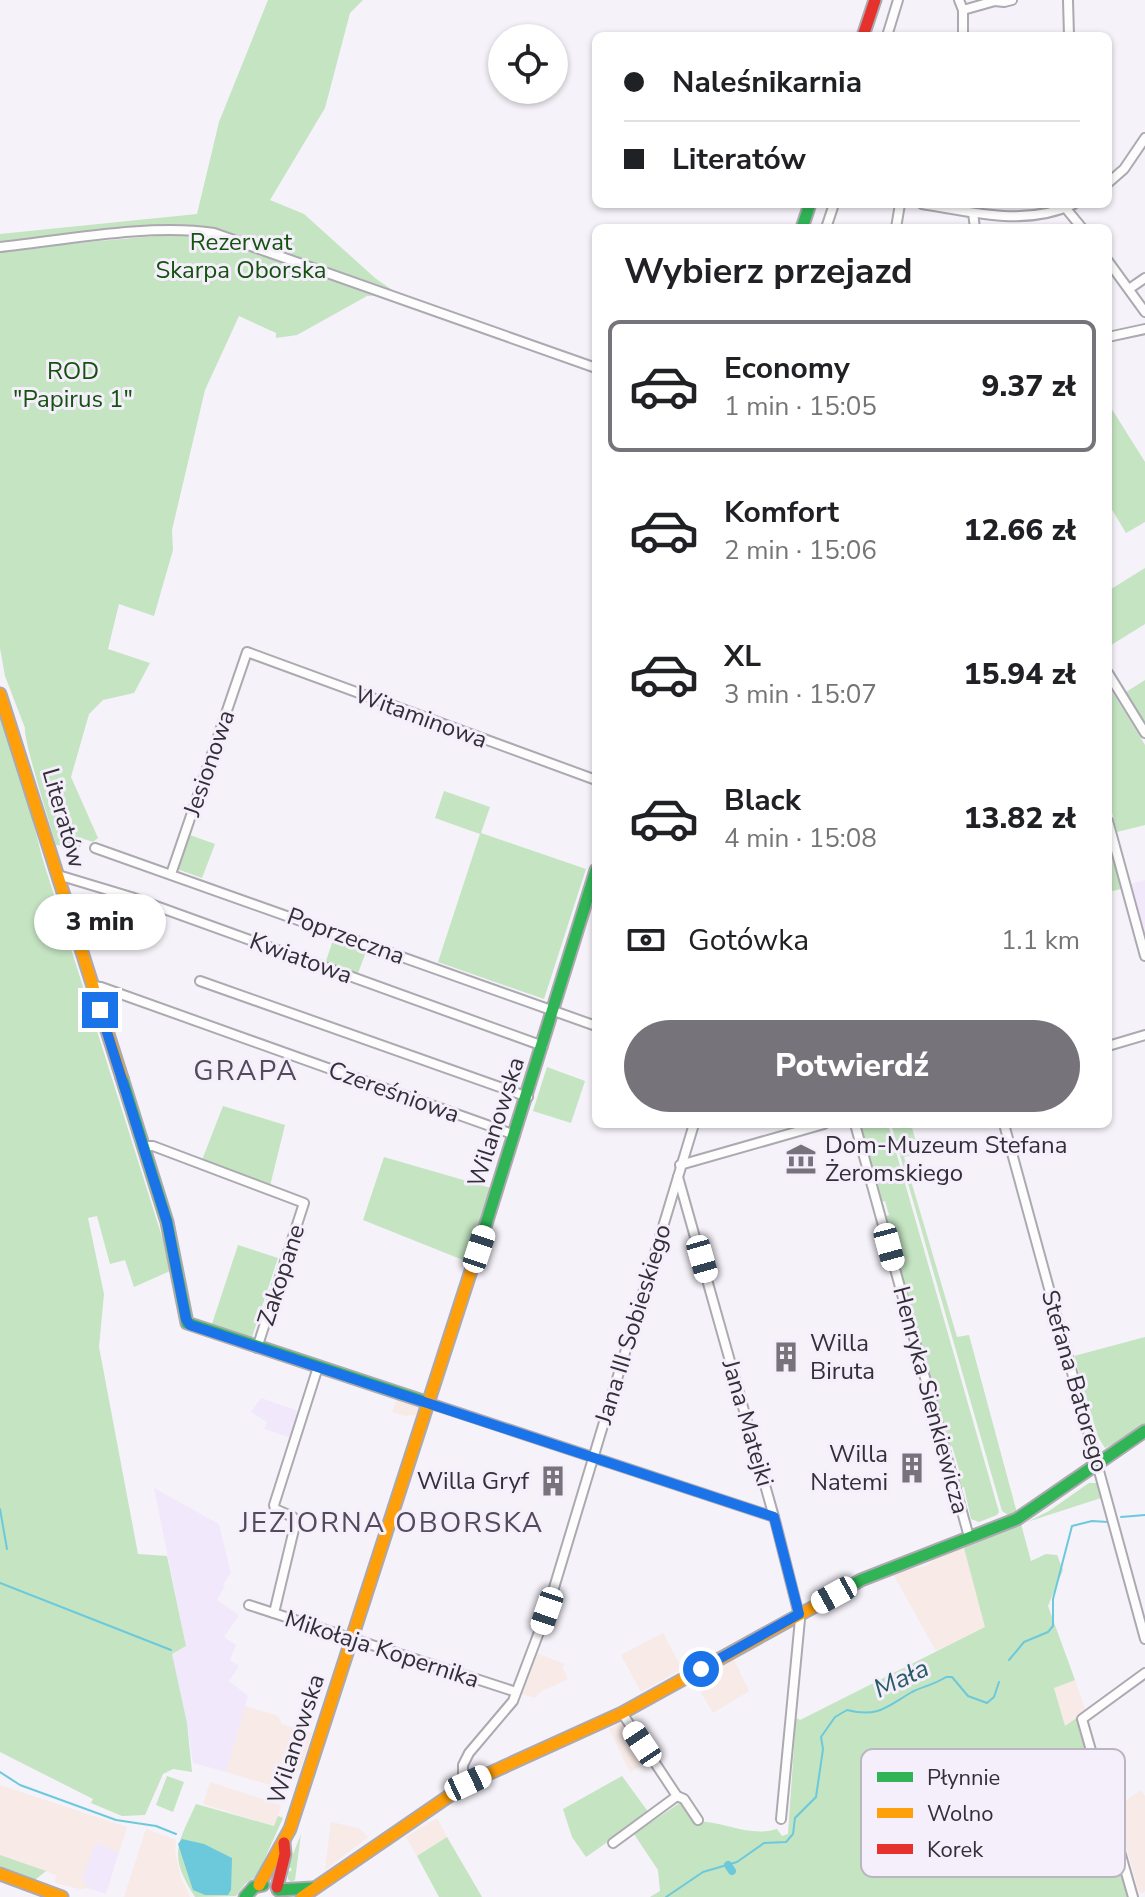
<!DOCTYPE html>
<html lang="pl">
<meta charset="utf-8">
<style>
body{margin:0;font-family:"Nunito Sans",sans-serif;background:#f2f2f2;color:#202124;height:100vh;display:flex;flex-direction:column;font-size:30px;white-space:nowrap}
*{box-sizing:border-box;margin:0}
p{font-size:26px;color:#757577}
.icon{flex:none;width:44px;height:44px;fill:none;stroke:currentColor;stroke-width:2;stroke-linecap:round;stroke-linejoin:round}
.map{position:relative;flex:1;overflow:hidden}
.sheet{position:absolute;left:592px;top:224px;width:520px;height:904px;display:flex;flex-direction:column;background:#fff;border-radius:12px;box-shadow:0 2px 6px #0004}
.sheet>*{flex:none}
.banner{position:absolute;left:592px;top:32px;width:520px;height:176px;border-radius:12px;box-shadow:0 2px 6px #0004;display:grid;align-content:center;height:176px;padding:0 32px;background:#fff}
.buttons{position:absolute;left:488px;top:24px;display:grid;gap:16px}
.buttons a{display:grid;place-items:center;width:80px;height:80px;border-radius:50%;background:#fff;box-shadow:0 2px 6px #0004;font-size:40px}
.end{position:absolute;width:36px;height:36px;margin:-18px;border:10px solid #1a73e8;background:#fff;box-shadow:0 0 0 4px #fff}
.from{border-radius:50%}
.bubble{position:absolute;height:56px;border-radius:28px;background:#fff;box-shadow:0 2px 6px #0004;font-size:26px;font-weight:800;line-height:56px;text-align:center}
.car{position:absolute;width:24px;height:48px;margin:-24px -12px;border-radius:10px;box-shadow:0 0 6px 2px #0007;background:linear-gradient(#fff 24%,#345 0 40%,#fff 0 76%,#345 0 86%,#fff 0)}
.banner b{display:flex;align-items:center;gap:28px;height:76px;font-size:30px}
.banner b+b{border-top:2px solid #e0e0e0}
.banner i{width:20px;height:20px;background:#202124}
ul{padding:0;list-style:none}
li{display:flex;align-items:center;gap:24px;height:132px;margin:0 16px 12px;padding:0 16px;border:4px solid transparent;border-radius:12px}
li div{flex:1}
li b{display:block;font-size:30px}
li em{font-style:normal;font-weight:800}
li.active{border-color:#77737b}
li>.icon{width:72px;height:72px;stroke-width:1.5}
h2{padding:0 32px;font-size:36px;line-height:96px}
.pay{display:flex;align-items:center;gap:20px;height:88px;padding:0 32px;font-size:30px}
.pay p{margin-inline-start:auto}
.cta{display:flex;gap:16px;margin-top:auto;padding:16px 32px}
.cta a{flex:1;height:92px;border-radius:48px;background:#77737b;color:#fff;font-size:32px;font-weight:800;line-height:92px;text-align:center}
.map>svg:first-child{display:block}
.commercial{fill:#f8eae6}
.built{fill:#f1e9fb}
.green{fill:#c4e4c2}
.water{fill:#6cc9dc}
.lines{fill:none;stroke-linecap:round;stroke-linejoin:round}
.stream{stroke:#6cc9dc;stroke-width:2}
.canal{stroke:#6cc9dc;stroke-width:8}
.street-casing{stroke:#aca9b0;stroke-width:12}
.fast-casing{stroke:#aca9b0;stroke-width:15}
.slow-casing{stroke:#aca9b0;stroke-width:15}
.jam-casing{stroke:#aca9b0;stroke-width:15}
.street{stroke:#fefdfe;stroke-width:8}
.fast{stroke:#30b455;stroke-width:11}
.slow{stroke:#ff9f0a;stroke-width:11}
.jam{stroke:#e5322d;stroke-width:11}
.route{stroke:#1a73e8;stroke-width:10}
.labels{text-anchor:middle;stroke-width:6;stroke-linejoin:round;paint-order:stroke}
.park-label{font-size:24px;fill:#14520f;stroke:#f5effc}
.street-label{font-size:24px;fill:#332f37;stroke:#f5effc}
.poi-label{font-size:24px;fill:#332f37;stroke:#f5effc;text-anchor:start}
.water-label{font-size:26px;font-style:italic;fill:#285d67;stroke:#f5effc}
.quarter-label{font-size:28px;letter-spacing:2px;fill:#534b5c;stroke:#f5effc}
.key{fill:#f5effc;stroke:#bbb5c1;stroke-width:2}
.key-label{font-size:22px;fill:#332f37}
</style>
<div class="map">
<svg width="1145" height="1897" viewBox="0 0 1145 1897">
<rect width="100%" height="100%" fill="#f5f2f9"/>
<g class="commercial">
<polygon points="396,1400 419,1408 416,1415 404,1416 392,1412"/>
<polygon points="961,1547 964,1548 986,1627 936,1651 892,1572 926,1566 944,1553"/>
<polygon points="663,1633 682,1669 641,1692 621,1655"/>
<polygon points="536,1653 565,1664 562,1667 568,1679 542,1691 534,1698 522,1694"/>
<polygon points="734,1660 749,1691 713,1713 695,1682"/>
<polygon points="1075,1680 1086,1712 1065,1727 1054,1687"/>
<polygon points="244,1706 278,1716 282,1724 312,1733 300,1771 277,1764 270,1785 226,1772"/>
<polygon points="623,1723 648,1762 630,1772 609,1729"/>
<polygon points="210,1782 281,1805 275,1826 203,1804"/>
<polygon points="0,1785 127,1827 119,1852 96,1843 87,1888 80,1889 55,1883 56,1875 0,1855"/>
<polygon points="1141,1790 1145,1796 1145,1891 1142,1893 1139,1892 1115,1808"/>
<polygon points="437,1818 447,1837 417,1856 406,1837"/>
<polygon points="331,1822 358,1828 368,1837 325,1870"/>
<polygon points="146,1829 176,1840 175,1851 181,1878 190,1897 124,1897"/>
</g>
<g class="built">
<polygon points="1145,880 1145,933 1131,884"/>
<polygon points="261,1398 296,1410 297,1415 291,1436 288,1437 264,1429 267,1422 251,1412"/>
<polygon points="154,1488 219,1524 231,1573 223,1584 225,1586 217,1600 239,1615 224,1637 236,1645 230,1660 239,1666 229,1681 248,1696 226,1772 193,1763 187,1723 172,1654 186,1646"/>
<polygon points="96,1843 119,1852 106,1894 87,1888 86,1882 81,1880"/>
</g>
<g class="green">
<path d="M 268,0 L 363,0 L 350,13 L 325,108 L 270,200 L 304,214 L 375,278 L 398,294 L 367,296 L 297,335 L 276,338 L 276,333 L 239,316 L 205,390 L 172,530 L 173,550 L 154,616 L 119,604 L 108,649 L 150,663 L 134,693 L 103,700 L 89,714 L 71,777 L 98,838 L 93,842 L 84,839 L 80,847 L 56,845 C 51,827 23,739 25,728 L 5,676 L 0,648 L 0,250 L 177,234 L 188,228 L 0,244 L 0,234 L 197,214 L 219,122 Z"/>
<polygon points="1108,403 1145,462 1145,522 1126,533 1108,503"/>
<polygon points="1145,568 1145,624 1108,647 1108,591"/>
<polygon points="1145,680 1145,722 1126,692"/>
<polygon points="1108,685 1145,745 1145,825 1117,832 1108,797"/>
<polygon points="0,689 42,857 163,1240 170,1271 134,1287 125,1260 110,1264 97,1216 88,1218 104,1294 99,1347 138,1554 167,1556 186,1646 172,1654 187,1723 192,1772 173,1769 163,1774 145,1815 122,1816 91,1803 93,1799 0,1752"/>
<polygon points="444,791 490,807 481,833 586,869 544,999 438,962 480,834 435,818"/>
<polygon points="190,835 215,844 202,878 177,869"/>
<polygon points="1108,842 1121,889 1108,892"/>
<polygon points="334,937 367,949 357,976 325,964"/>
<polygon points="547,1067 585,1081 571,1123 533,1111"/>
<polygon points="223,1106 285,1125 270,1186 202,1160"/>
<polygon points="861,1124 888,1124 999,1512 997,1515 979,1522 971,1519 964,1487 959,1488 955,1478 961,1476 952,1446 947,1447 891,1241 895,1240 891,1225 886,1226 884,1217 889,1215 885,1201 880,1202 860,1127"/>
<polygon points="891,1124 911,1124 919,1153 904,1157 957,1337 969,1335 1017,1513 1008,1515 1002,1511"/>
<polygon points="384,1157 491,1188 468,1262 363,1220"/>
<polygon points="238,1245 278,1258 251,1340 211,1327"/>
<polygon points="1145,1337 1145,1424 1123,1439 1105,1448 1098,1437 1074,1356"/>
<polygon points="1089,1483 1097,1483 1101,1498 1027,1522 1049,1511"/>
<path d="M 1021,1524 L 1031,1561 L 1046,1554 L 1057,1555 L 1063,1570 L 1048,1606 L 1075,1680 L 1054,1688 L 1065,1726 L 1078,1717 L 1130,1897 L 650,1897 L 660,1891 L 658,1870 L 634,1834 L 681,1802 L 693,1821 C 722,1820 749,1838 777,1829 L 782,1836 L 788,1834 L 796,1718 L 800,1720 L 985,1627 L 964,1548 Z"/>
<polygon points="167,1776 184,1782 173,1812 156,1805"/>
<polygon points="622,1776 649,1813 586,1857 572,1837 563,1809"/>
<path d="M 196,1804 L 274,1826 L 278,1816 L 283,1818 L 257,1876 L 245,1884 L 236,1896 L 195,1897 C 168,1855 177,1845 196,1804 Z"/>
<polygon points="301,1834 295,1880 291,1882 288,1879 287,1869 290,1872 292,1869 288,1867"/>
<polygon points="447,1837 482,1897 439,1897 417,1856"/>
<polygon points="0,1855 46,1871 35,1880 0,1867"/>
</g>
<polygon class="water" points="182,1839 204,1844 232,1858 231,1890 228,1895 205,1895 193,1890 178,1844"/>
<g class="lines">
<g class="stream">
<polyline points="0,1509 7,1549"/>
<polyline points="1121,1517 1145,1515"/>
<polyline points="0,1583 171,1650"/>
<polyline points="1009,1660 1024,1642 1048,1632 1053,1626 1053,1599 1072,1526 1092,1521 1108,1522"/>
<polyline points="0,1772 20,1785 116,1820 156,1826 176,1834"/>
<path d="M 666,1897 L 703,1872 L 737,1862 L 764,1843 L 786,1842 L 793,1834 L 795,1818 L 816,1797 L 823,1749 L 821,1737 L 835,1717 L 847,1710 C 878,1718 886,1707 912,1692 C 923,1686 934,1685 946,1677 L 952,1677 L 968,1696 L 987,1703 L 994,1697 L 999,1682"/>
</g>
<polyline class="canal" points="728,1865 732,1871"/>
<g class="street-casing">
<g id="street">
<polyline points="959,0 963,10 963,36"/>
<polyline points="1068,0 1069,36"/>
<polyline points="963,10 995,1 1004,2 1012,0"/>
<polyline points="887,36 898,0"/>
<polyline points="1108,183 1124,169 1145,138"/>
<path d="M 922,204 C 972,212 1025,227 1074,204"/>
<polyline points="1063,205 1082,228"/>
<polyline points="973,213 975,228"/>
<polyline points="826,228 834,204"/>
<polyline points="896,228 900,204"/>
<path d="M 0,247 C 64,240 152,223 214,233 L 596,368"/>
<polyline points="1108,261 1145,312"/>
<polyline points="1129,289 1145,278"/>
<polyline points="1108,337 1145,329"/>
<polyline points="1108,673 1145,733"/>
<polyline points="1108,821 1145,956"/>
<polyline points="95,848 596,1026"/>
<polyline points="171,874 247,652 596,780"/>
<polyline points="58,875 131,897 543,1046"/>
<polyline points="200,981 528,1097"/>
<polyline points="92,986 101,987 515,1135"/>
<polyline points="1108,1046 1145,1035"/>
<polyline points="855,1124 969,1537"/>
<polyline points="1004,1124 1145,1639"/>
<polyline points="144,1146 153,1146 304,1203 257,1348"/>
<polyline points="680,1165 824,1124"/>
<polyline points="678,1177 776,1524 800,1619 781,1819"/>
<polyline points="429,1403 774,1517"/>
<polyline points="249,1605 516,1692"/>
<polyline points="274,1613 295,1525 293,1517 275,1509 274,1505 318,1367"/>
<polyline points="622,1713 677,1796 684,1799 698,1820"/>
<polyline points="468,1783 463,1774 463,1765 469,1753 513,1701 547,1611 694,1124"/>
<polyline points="613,1843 677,1796"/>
<polyline points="1133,1897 1082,1719 1145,1673"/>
</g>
</g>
<g class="fast-casing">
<g id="fast">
<polyline points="802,228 810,204"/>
<polyline points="122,1078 167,1222 187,1323 429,1403"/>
<polyline points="481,1240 596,870"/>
<polyline points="819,1604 861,1580 1017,1519 1145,1431"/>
<polyline points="278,1890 313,1888"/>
<polyline points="245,1897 254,1887 263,1885"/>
</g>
</g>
<g class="slow-casing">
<g id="slow">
<polyline points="0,694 122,1078"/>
<polyline points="0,1874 62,1897"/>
<polyline points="259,1885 290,1829 481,1240"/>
<polyline points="302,1897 468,1783 622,1713 819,1604"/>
</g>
</g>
<g class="jam-casing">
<g id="jam">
<polyline points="863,36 875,0"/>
<polyline points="277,1887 285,1854 284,1843"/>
</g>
</g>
<use href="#street" class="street"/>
<use href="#fast" class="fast"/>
<use href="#slow" class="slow"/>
<use href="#jam" class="jam"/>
</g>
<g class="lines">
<polyline class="route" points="100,1010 167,1222 186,1319 190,1325 774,1517 799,1614 701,1669"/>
</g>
<defs>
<g id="museum-bare" transform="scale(2.4)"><path d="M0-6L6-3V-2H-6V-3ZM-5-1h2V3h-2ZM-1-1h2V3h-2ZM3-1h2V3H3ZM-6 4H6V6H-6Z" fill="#77737b" stroke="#f5effc" stroke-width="2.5" paint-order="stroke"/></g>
<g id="building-bare" transform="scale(2.4)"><path d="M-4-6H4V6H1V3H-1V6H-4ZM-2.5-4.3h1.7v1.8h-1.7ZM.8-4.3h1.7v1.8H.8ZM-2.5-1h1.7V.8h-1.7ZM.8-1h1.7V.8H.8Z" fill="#77737b" stroke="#f5effc" stroke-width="2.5" paint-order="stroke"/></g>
</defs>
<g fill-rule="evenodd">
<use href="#museum-bare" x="801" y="1159"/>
<use href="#building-bare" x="786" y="1357"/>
<use href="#building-bare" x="912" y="1468"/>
<use href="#building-bare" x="553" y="1481"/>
</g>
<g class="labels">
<g class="park-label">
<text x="241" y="250">Rezerwat<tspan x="241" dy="28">Skarpa Oborska</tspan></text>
<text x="73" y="379">ROD<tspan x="73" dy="28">"Papirus 1"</tspan></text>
</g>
<g class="street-label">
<text transform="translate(421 717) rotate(20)" y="8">Witaminowa</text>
<text transform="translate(209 763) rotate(-71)" y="8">Jesionowa</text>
<text transform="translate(64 818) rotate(74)" y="8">Literatów</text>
<text transform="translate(346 936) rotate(20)" y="8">Poprzeczna</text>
<text transform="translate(301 958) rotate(20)" y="8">Kwiatowa</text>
<text transform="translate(394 1092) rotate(20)" y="8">Czereśniowa</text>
<text transform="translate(496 1122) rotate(-72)" y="8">Wilanowska</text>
<text transform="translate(281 1275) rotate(-72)" y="8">Zakopane</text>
<text transform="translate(633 1324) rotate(-73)" y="8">Jana III Sobieskiego</text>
<text transform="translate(1075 1381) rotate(74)" y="8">Stefana Batorego</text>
<text transform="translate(931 1400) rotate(75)" y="8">Henryka Sienkiewicza</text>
<text transform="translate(748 1423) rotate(74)" y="8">Jana Matejki</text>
<text transform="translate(382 1649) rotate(18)" y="8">Mikołaja Kopernika</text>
<text transform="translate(296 1739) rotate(-72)" y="8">Wilanowska</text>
</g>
<g class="poi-label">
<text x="825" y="1153">Dom-Muzeum Stefana<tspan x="825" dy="28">Żeromskiego</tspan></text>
<text x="810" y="1351">Willa<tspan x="810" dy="28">Biruta</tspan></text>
<text x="888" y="1462" text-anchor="end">Willa<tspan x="888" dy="28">Natemi</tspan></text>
<text x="529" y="1489" text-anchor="end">Willa Gryf</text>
</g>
<g class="water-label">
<text transform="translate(901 1678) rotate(-25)" y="9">Mała</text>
</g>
<g class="quarter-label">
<text x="246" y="1080">GRAPA</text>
<text x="392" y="1532">JEZIORNA OBORSKA</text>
</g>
</g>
<rect x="861" y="1749" width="264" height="128" rx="12" class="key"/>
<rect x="877" y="1772" width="36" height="10" fill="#30b455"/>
<rect x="877" y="1808" width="36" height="10" fill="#ff9f0a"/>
<rect x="877" y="1844" width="36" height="10" fill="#e5322d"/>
<g class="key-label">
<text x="927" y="1785">Płynnie</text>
<text x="927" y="1821">Wolno</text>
<text x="927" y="1857">Korek</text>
</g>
</svg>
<div class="buttons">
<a><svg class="icon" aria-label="locate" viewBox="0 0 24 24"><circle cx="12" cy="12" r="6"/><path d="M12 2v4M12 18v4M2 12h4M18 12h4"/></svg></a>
</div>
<i class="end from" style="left:701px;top:1669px"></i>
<i class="end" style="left:100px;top:1010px"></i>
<div class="bubble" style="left:34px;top:894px;width:132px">3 min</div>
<i class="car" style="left:889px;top:1247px;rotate:165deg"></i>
<i class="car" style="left:479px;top:1249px;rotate:18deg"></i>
<i class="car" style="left:702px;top:1259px;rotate:164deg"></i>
<i class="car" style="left:834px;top:1595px;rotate:241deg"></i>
<i class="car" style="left:547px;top:1611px;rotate:199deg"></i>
<i class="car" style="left:642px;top:1744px;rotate:326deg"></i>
<i class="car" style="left:468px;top:1783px;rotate:65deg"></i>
<div class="banner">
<b><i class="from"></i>Naleśnikarnia</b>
<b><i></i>Literatów</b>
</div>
<section class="sheet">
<h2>Wybierz przejazd</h2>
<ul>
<li class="active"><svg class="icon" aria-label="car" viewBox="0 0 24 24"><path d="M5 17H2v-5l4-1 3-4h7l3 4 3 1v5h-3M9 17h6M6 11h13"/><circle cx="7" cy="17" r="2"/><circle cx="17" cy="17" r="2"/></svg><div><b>Economy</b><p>1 min · 15:05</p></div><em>9.37 zł</em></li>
<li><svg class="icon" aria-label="car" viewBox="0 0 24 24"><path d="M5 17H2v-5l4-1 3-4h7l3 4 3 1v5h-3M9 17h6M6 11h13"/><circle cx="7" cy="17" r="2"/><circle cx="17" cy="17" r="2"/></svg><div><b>Komfort</b><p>2 min · 15:06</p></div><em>12.66 zł</em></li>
<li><svg class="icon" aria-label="car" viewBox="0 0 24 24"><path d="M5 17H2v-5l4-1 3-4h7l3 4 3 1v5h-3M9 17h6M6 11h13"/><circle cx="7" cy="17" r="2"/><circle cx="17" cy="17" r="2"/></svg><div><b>XL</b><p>3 min · 15:07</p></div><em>15.94 zł</em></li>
<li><svg class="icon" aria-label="car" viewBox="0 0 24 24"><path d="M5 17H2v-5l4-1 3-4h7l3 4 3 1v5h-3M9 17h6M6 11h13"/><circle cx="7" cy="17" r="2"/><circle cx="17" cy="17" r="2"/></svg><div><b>Black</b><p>4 min · 15:08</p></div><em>13.82 zł</em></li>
</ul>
<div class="pay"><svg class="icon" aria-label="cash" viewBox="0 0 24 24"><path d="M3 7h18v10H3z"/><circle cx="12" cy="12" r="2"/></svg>Gotówka<p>1.1 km</p></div>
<div class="cta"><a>Potwierdź</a></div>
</section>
</div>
